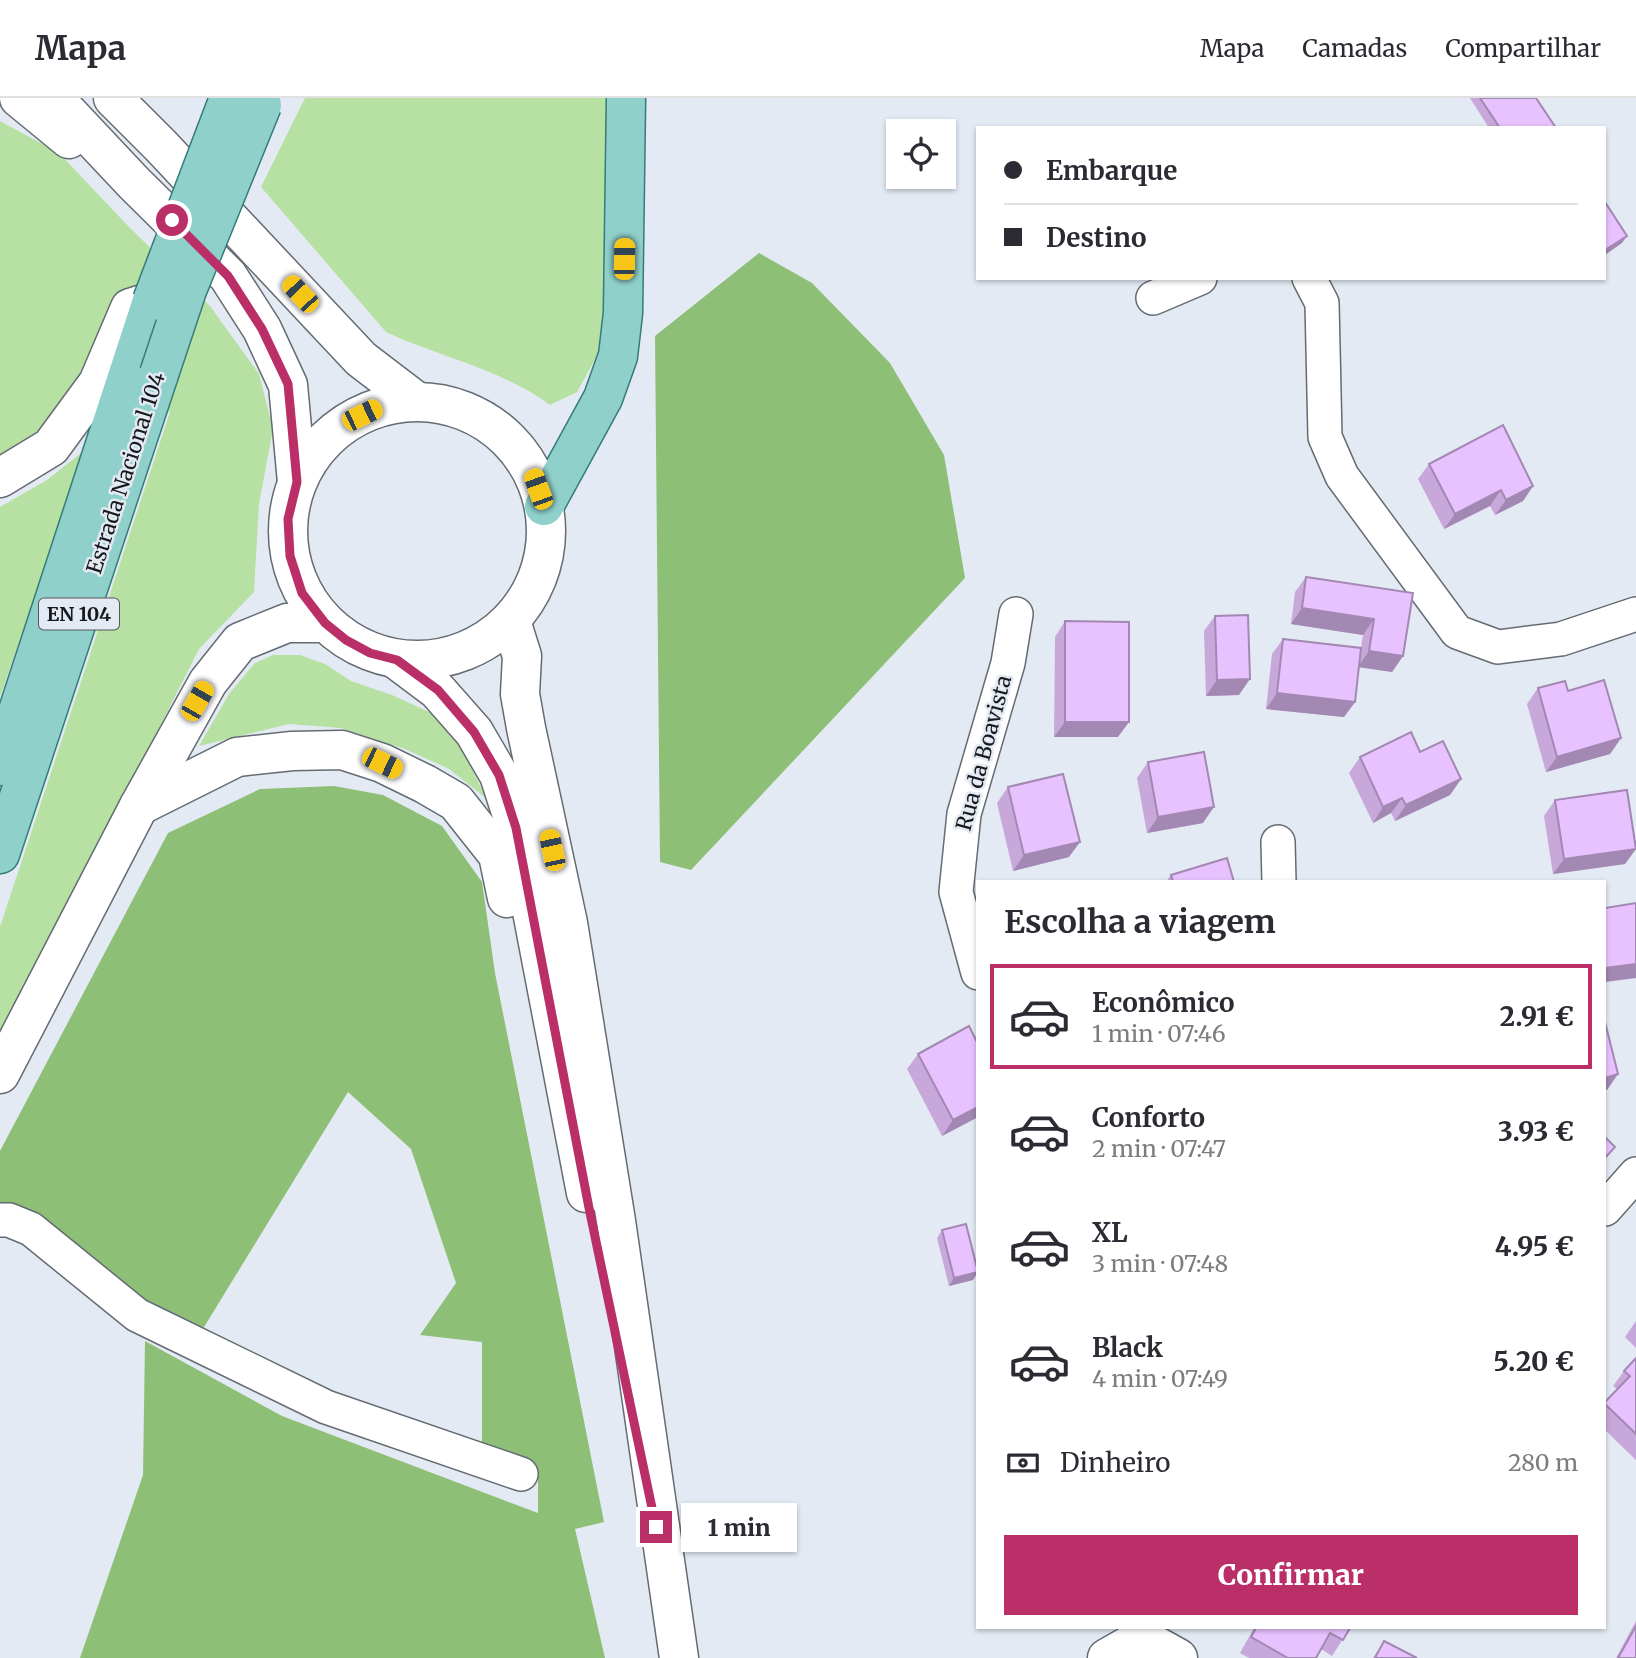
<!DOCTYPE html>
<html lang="pt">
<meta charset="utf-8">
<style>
body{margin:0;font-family:Merriweather,serif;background:#f7f7f7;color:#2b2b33;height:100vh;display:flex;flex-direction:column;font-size:26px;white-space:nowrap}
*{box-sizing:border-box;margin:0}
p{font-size:23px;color:#7c7c81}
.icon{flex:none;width:38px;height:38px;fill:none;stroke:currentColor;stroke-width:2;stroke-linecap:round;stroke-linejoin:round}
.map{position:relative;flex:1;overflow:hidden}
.details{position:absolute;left:976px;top:782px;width:630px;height:749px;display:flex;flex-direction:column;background:#fff;border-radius:0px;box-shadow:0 2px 5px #0004}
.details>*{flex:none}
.banner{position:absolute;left:976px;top:28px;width:630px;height:154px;border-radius:0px;box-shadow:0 2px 5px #0004;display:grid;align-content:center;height:154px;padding:0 28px;background:#fff}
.buttons{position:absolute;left:886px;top:21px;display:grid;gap:14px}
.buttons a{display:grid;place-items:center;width:70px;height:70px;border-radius:0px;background:#fff;box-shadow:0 2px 5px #0004;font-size:35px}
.end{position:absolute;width:32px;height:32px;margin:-16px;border:9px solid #ba2f67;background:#fff;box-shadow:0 0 0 4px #fff}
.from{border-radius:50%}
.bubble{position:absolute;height:49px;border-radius:0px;background:#fff;box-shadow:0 2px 5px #0004;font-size:23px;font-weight:800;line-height:49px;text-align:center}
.car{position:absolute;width:21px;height:42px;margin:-21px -10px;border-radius:9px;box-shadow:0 0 5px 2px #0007;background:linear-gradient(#f5c518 24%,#345 0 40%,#f5c518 0 76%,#345 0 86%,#f5c518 0)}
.banner b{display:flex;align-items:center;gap:24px;height:66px;font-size:26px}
.banner b+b{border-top:2px solid #e1e1e2}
.banner i{width:18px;height:18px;background:#2b2b33}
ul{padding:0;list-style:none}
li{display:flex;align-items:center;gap:21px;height:105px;margin:0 14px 10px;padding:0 14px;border:4px solid transparent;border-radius:0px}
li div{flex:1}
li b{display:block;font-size:26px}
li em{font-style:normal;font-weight:800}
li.current{border-color:#ba2f67}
li>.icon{width:63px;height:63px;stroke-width:1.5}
h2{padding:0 28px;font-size:32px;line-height:84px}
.pay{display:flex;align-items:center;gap:18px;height:77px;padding:0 28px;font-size:26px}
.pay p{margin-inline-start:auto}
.cta{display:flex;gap:14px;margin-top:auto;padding:14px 28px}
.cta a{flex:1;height:80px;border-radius:0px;background:#ba2f67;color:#fff;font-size:28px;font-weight:800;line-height:80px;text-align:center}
header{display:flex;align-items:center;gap:42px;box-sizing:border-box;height:98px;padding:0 35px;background:#fff;border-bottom:2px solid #e1e1e2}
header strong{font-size:33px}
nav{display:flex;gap:38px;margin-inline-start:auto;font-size:24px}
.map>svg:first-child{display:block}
.green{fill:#b7e1a2}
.forest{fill:#8ebf76}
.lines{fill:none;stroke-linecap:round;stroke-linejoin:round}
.minor-casing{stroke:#646b72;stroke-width:36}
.tertiary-casing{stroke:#646b72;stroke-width:41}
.secondary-casing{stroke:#646b72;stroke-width:41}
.primary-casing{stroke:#347c77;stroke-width:41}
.minor{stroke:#fff;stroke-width:33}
.tertiary{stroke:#fff;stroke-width:38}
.secondary{stroke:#fff;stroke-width:38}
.primary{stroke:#8fd0cb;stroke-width:38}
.primary-bridge-casing{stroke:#347c77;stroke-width:41;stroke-linecap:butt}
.primary-bridge{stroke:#8fd0cb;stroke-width:38}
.wall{fill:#c8a7da}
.shaded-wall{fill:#a288b2}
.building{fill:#e8c2fe;stroke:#a288b2;stroke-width:2}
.route{stroke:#ba2f67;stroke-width:9}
.labels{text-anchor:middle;stroke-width:5;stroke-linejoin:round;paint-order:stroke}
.shield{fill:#e3eaf3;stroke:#54585c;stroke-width:2}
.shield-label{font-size:19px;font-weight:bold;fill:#17191c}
.street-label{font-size:21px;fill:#17191c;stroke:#e3eaf3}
</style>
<header>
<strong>Mapa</strong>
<nav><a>Mapa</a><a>Camadas</a><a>Compartilhar</a></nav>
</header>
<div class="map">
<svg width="1636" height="1560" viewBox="0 0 1636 1560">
<rect width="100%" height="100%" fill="#e3eaf3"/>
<g class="green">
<path d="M 305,0 L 616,0 L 614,205 L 598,256 L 577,294 L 550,307 C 502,271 439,259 386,234 L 261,89 Z"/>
<polygon points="0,23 59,55 130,130 210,208 259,276 273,331 259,406 254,494 199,551 57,831 0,953 0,829 170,314 76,285 27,346 0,360"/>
<polygon points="85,352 0,599 0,409 47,382"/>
<polygon points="273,557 300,557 325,566 351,583 392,597 431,615 460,646 486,700 449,671 405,651 341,630 289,626 199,648 229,596 255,565"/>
</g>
<g class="forest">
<polygon points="759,155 812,185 890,265 944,357 965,480 691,772 660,764 655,238"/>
<polygon points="334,688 383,697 442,728 482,784 495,875 604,1424 575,1431 605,1560 80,1560 143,1377 145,1243 282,1318 538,1415 538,1372 482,1348 482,1244 420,1237 456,1185 411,1051 348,994 201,1234 0,1120 0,1053 168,735 260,691"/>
</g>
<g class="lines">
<g class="minor-casing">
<g id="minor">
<polyline points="1309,180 1322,205 1325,339 1342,378 1457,534 1498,549 1561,541 1636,516"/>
<polyline points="1153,200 1200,180"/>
<polyline points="1278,744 1279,784"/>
<polyline points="978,875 956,794 964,716 1008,565 1016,516"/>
<polyline points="1605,1111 1636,1076"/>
<polyline points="0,1122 9,1122 31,1131 137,1217 326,1309 521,1376"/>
</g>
</g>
<g class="tertiary-casing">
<polyline id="tertiary" points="1107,1560 1142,1540 1178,1560"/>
</g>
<g class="secondary-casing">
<g id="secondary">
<polyline points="19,0 69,41"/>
<polyline points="54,0 134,85 228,178 262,231 288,287 297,384"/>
<polyline points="113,0 161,48 361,261 416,303"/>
<circle cx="417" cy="433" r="129"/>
<polyline points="0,380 51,349 98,285 130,210 152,203"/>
<polyline points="511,523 522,558 520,596 526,630 568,825 616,1123 679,1560"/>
<polyline points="397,562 437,592 474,634 499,677 516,730 586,1095"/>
<polyline points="139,708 237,659 292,653 342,652 382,665 425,686 456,704 498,757 507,800"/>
<polyline points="0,976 139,708 208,584 240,544 287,525 325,525"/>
</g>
</g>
<g class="primary-casing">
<g id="primary">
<polyline points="544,408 603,300 618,258 623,215 626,0"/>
<polyline points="0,668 152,203"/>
<polyline points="0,756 159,276"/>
</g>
</g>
<use href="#minor" class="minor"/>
<use href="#tertiary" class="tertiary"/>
<use href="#secondary" class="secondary"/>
<use href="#primary" class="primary"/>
<g class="primary-bridge-casing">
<g id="primary-bridge">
<polyline points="152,203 229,0"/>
<polyline points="159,276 187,192 262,7"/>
</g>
</g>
<use href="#primary-bridge" class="primary-bridge"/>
</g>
<g class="wall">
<polygon points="1470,0 1536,0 1556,30 1489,30"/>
<polygon points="1429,366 1533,388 1523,403 1495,417 1490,408 1444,431 1418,381"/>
<polygon points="1306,479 1413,495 1403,558 1392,574 1359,569 1355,604 1344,619 1266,611 1272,556 1283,541 1361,550 1363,537 1291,526 1295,494"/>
<polygon points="1215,518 1239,597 1206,598 1204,533"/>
<polygon points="1065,523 1118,639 1054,639 1055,539"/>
<polygon points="1538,590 1568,593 1621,640 1610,656 1546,674 1527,606"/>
<polygon points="1420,654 1461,681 1450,697 1395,723 1391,715 1373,725 1349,675 1360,659"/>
<polygon points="1148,664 1203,725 1147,735 1137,680"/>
<polygon points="1008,689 1069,759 1013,773 997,705"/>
<polygon points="1555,702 1625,766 1553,776 1544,718"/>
<polygon points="1171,777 1234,784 1166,784"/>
<polygon points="918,956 978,1019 942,1038 907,971"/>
<polygon points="942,1132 973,1182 949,1188 937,1140"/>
<polygon points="1636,1223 1636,1250 1625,1239"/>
<polygon points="1636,1260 1636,1362 1605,1332 1605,1304 1617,1291 1613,1288 1624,1273"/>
<polygon points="1636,1523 1636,1560 1616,1560"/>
<polygon points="1254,1530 1350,1530 1332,1558 1321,1551 1316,1560 1249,1560 1240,1555"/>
<polygon points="1384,1543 1417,1560 1373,1560"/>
</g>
<g class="shaded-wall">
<polygon points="1627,138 1622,145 1605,157 1605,152"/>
<polygon points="1533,388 1523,403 1495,417 1506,402"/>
<polygon points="1501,392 1490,408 1444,431 1455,416"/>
<polygon points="1302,510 1374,521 1363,537 1291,526"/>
<polygon points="1369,553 1403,558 1392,574 1358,569"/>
<polygon points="1250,581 1239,597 1206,598 1217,582"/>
<polygon points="1277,595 1355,604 1344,619 1266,611"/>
<polygon points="1065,624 1129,624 1118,639 1054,639"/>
<polygon points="1621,640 1610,656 1546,674 1557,659"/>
<polygon points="1461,681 1450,697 1395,723 1406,707"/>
<polygon points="1402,700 1391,715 1373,725 1383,709"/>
<polygon points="1214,709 1203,725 1147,735 1158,719"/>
<polygon points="1080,744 1069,759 1013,773 1024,757"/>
<polygon points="1636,751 1625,766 1553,776 1564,761"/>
<polygon points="1636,866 1636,880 1605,884 1605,870"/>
<polygon points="1618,976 1607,992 1605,992 1605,980"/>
<polygon points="978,1009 978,1019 942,1038 953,1022"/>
<polygon points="978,1174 973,1182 949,1188 954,1180"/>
</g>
<g class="building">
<polygon points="1480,0 1536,0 1556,30 1500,30"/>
<polygon points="1605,104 1627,138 1605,152"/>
<polygon points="1503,327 1533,388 1506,402 1501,392 1455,416 1429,366"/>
<polygon points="1306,479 1413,495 1403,558 1369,553 1374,521 1302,510"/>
<polygon points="1248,517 1250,581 1217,582 1215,518"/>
<polygon points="1065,523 1129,524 1129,624 1065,624"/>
<polygon points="1283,541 1361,550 1355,604 1277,595"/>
<polygon points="1604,582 1621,640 1557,659 1538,590 1565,583 1568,593"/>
<polygon points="1411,634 1420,654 1443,643 1461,681 1406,707 1402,700 1383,709 1360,659"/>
<polygon points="1204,654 1214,709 1158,719 1148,664"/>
<polygon points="1063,676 1080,744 1024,757 1008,689"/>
<polygon points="1627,692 1636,751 1564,761 1555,702"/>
<polygon points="1227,760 1234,784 1173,784 1171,777"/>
<polygon points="1636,805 1636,866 1605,870 1605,810"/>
<polygon points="1605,924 1618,976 1605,980"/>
<polygon points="969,928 978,946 978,1009 953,1022 918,956"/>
<polygon points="1605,1039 1615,1049 1605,1060"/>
<polygon points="966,1126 978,1174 954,1180 942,1132"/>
<polygon points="1636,1260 1636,1336 1605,1306 1605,1304 1630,1278 1624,1273"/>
<polygon points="1636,1528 1636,1560 1618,1560"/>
<polygon points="1256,1530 1350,1530 1343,1542 1330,1535 1316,1560 1288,1560 1251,1539"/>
<polygon points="1384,1543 1417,1560 1375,1560"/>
</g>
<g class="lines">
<polyline class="route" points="172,122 228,178 262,231 288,286 297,384 288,421 290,458 302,495 325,525 346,542 370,555 397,562 438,592 474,634 499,677 516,730 589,1110 656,1429"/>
</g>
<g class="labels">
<rect class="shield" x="39" y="500.5" width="80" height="31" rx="5"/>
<g class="shield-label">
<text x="79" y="523">EN 104</text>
</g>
<g class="street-label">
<text transform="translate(126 375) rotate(-72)" y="7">Estrada Nacional 104</text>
<text transform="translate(984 655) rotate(-75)" y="7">Rua da Boavista</text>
</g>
</g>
</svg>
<div class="buttons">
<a><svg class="icon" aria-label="locate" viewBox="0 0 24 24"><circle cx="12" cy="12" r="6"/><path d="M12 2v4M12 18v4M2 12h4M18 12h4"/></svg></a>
</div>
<i class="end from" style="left:172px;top:122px"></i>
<i class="end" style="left:656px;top:1429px"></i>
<div class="bubble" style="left:681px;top:1405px;width:116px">1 min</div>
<i class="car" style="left:624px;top:161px;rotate:1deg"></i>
<i class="car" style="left:300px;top:196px;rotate:317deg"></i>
<i class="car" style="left:362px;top:317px;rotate:64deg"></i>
<i class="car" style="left:538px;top:391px;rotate:340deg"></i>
<i class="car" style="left:197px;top:603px;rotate:30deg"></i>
<i class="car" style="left:382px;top:665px;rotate:116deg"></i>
<i class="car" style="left:552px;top:752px;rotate:348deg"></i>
<div class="banner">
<b><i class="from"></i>Embarque</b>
<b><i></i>Destino</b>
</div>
<section class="details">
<h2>Escolha a viagem</h2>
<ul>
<li class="current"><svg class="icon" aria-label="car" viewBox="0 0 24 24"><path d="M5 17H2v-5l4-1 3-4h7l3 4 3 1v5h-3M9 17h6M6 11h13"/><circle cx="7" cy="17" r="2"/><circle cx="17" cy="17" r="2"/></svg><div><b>Econômico</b><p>1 min · 07:46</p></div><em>2.91 €</em></li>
<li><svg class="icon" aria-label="car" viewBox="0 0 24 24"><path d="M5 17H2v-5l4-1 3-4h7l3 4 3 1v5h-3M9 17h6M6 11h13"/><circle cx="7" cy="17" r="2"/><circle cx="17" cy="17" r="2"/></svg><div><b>Conforto</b><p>2 min · 07:47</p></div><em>3.93 €</em></li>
<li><svg class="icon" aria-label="car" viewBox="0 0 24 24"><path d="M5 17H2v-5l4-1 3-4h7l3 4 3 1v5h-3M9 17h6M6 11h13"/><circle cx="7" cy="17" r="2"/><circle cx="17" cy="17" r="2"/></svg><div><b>XL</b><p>3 min · 07:48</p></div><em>4.95 €</em></li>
<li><svg class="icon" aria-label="car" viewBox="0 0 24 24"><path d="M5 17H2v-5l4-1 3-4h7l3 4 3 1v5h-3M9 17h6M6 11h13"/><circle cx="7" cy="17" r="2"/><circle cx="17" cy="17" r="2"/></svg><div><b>Black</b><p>4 min · 07:49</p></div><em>5.20 €</em></li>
</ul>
<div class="pay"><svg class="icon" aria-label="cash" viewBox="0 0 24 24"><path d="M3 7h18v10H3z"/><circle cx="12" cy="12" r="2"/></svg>Dinheiro<p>280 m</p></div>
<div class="cta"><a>Confirmar</a></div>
</section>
</div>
